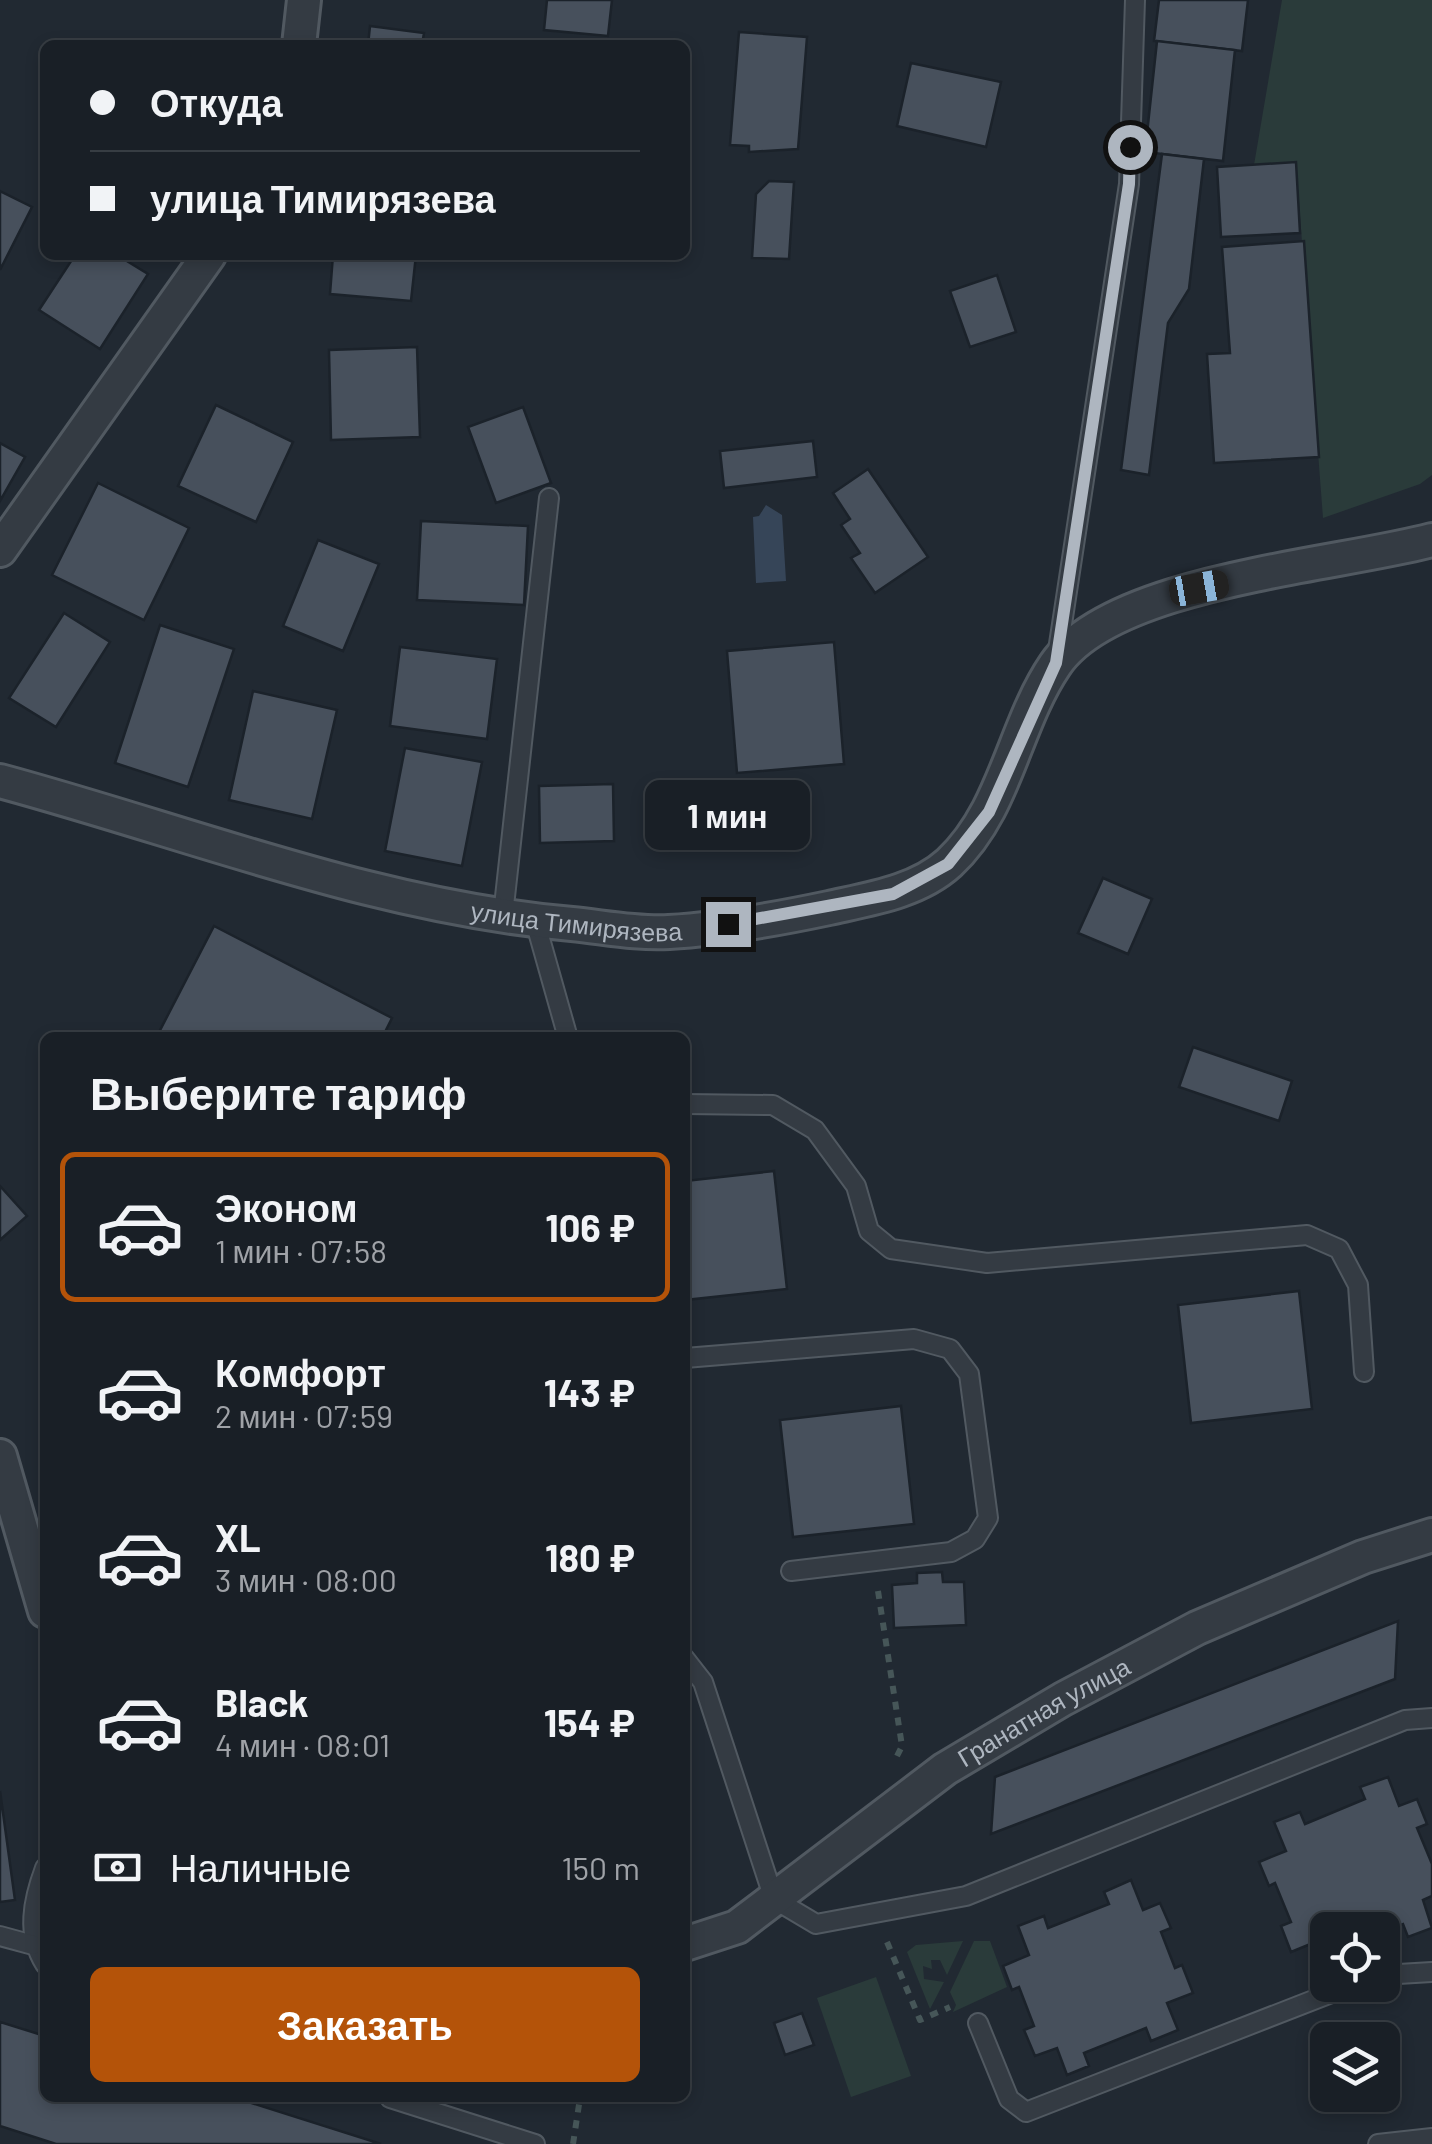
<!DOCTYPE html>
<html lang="ru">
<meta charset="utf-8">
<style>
body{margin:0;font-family:Barlow,sans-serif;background:#22272e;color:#f1f3f6;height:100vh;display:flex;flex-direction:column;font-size:38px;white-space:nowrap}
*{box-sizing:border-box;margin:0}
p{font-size:32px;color:#9fa2a7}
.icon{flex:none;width:55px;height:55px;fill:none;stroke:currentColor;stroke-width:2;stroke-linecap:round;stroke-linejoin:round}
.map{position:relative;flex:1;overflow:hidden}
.panel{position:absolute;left:40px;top:1032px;width:650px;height:1070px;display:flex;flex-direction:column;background:#191f26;border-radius:15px;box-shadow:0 5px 15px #0003,0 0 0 2px #373d43}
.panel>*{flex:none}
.banner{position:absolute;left:40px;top:40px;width:650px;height:220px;border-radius:15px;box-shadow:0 5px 15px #0003,0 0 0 2px #373d43;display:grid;align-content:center;height:220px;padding:0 50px;background:#191f26}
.controls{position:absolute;left:1310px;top:1912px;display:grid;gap:20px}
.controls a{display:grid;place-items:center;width:90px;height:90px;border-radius:15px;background:#191f26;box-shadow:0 5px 15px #0003,0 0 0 2px #373d43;font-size:50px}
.end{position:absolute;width:45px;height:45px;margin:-22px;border:12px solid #aeb6c0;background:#111;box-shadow:0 0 0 5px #111}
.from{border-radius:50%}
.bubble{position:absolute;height:70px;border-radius:15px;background:#191f26;box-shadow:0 5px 15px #0003,0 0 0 2px #373d43;font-size:32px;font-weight:700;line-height:70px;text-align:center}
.car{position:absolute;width:30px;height:60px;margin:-30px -15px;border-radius:12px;box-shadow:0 0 8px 2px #0007;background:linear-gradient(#222 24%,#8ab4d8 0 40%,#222 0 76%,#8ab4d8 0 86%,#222 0)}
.banner b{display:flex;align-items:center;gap:35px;height:95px;font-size:38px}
.banner b+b{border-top:2px solid #373d43}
.banner i{width:25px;height:25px;background:#f1f3f6}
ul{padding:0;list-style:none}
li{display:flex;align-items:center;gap:30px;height:150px;margin:0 20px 15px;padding:0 30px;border:5px solid transparent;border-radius:15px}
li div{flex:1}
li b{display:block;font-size:38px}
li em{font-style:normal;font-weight:700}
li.current{border-color:#b45309}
li>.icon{width:90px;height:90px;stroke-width:1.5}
h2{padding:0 50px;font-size:45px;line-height:120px}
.pay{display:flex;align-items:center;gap:25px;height:110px;padding:0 50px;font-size:38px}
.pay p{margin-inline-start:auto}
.cta{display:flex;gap:20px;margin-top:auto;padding:20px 50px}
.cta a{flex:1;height:115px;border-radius:15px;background:#b45309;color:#fff;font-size:40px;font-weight:700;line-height:115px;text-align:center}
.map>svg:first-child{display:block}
.green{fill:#2a3b3a}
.water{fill:#364558}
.building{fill:#47505c;stroke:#1b222a;stroke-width:2.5}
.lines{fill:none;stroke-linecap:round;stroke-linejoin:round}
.lane-casing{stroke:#515961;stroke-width:22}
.street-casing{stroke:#515961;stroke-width:38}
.path{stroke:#465658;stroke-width:6;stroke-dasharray:8 8;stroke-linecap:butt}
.lane{stroke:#343b43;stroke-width:18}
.street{stroke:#343b43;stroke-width:32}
.route{stroke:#aeb6c0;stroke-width:12}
.labels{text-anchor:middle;stroke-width:10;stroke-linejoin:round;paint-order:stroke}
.street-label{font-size:25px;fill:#aeb6c0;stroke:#1a2028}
</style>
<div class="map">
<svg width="1432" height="2144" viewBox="0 0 1432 2144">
<rect width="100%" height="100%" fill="#212932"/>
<g class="green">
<polygon points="1282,0 1432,0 1432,475 1420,484 1323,518 1296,163 1254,165"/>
<polygon points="963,1941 947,1975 940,1960 931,1960 932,1969 923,1966 924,1979 944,1982 930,2009 907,1952 916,1945"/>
<polygon points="974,1941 990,1941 1007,1987 953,2012 956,2005 950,1992"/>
<polygon points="876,1977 911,2076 851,2097 817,1998"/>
</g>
<polygon class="water" points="766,505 782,515 786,581 756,583 753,517 759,516"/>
<g class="building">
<polygon points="547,0 612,0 608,36 544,30"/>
<polygon points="1159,0 1248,0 1242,51 1154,41"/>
<polygon points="370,26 424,33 422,45 368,45"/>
<polygon points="739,32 807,37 798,149 749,152 749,146 730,145"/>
<polygon points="1157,41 1235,50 1223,161 1145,152"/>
<polygon points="911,63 1001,82 986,147 897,126"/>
<polygon points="1162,154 1204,159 1189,289 1168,323 1149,475 1121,470"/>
<polygon points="1296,162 1300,233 1221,237 1217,167"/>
<polygon points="769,181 794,182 789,259 752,258 756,194"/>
<polygon points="0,191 32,207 0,270"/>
<polygon points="1304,241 1319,457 1214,463 1207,354 1230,353 1222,247"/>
<polygon points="75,255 117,255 148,274 100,349 39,310"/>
<polygon points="333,255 416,255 411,301 330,294"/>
<polygon points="997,275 1016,332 970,347 950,291"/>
<polygon points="417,347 420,437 331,440 329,350"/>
<polygon points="216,405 293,442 256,522 178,486"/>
<polygon points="523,407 551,483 496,503 468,427"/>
<polygon points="813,441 817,477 724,488 720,451"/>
<polygon points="0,443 25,457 0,501"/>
<polygon points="868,469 928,557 875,593 851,558 860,553 841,525 850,519 833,493"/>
<polygon points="98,483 189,528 144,620 52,575"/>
<polygon points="421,521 528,526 524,605 417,600"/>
<polygon points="318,540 379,564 343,651 283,626"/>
<polygon points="64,613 110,642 56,727 9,698"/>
<polygon points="160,625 234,649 188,787 115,763"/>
<polygon points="834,642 844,764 737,773 727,651"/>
<polygon points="400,647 497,659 487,739 390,726"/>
<polygon points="253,691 337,710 312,819 229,800"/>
<polygon points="405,748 482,762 462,866 385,851"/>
<polygon points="613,784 614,841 540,843 539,786"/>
<polygon points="1103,878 1152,899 1128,954 1078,933"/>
<polygon points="214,926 392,1018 382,1038 156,1038"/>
<polygon points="1193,1047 1292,1081 1279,1121 1179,1087"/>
<polygon points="774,1171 787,1289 685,1300 685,1181"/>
<polygon points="0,1186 27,1216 0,1240"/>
<polygon points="1299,1291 1312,1409 1191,1423 1178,1305"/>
<polygon points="901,1406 914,1524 793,1537 780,1420"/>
<polygon points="942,1572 943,1582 964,1582 966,1625 894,1628 892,1585 917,1583 917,1573"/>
<polygon points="1398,1621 1395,1679 991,1834 995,1777"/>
<polygon points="1388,1777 1399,1806 1417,1799 1427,1824 1417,1828 1432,1864 1432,1896 1423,1900 1432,1928 1408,1937 1403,1924 1382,1932 1328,1930 1324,1971 1313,1943 1291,1952 1281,1926 1291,1922 1275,1883 1269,1886 1259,1862 1286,1851 1274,1822 1300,1812 1305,1824 1365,1799 1360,1787"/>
<polygon points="0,1791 15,1900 0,1902"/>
<polygon points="1131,1880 1143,1910 1160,1903 1171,1928 1161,1932 1175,1968 1182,1965 1193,1993 1167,2003 1178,2030 1151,2041 1146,2028 1084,2053 1089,2066 1067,2075 1057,2048 1035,2056 1024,2030 1034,2026 1019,1987 1012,1990 1003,1966 1029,1955 1018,1926 1044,1916 1048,1928 1109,1904 1104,1892"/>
<polygon points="802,2013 814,2045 785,2055 774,2023"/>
<polygon points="0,2022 45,2036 45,2098 236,2098 381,2144 56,2144 0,2126"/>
</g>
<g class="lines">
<g class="lane-casing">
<g id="lane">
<polyline points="1057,657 1129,184 1135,0"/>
<polyline points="503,915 549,498"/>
<polyline points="535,921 568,1038"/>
<polyline points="685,1104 773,1105 815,1130 856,1186 869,1231 891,1249 987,1263 1307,1235 1339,1249 1358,1285 1364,1372"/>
<polyline points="685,1358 914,1339 950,1349 969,1374 988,1518 975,1539 951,1552 791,1571"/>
<polyline points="685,1659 703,1682 774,1899 816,1924 966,1896 1405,1720 1432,1718"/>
<path d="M 45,1868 C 33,1900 26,1934 45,1964"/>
<polyline points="0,1936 33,1945"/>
<polyline points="1382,1975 1432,1972"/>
<polyline points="978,2023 1009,2099 1026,2112 1352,1985"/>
<polyline points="390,2098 535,2144"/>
<polyline points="1378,2144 1432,2138"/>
</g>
</g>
<g class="street-casing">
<g id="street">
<polyline points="299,45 304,0"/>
<polyline points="0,550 209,255"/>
<path id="s1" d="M 0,781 C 189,832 375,907 572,924 C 603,927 637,934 669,932 C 722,929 777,919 829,908 C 869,899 917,892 949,863 C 1006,810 1013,727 1055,665 C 1111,581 1335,566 1432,540"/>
<polyline points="0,1456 45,1611"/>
<path id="s2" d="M 685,1944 L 737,1927 L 945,1769 L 1063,1699 L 1197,1628 L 1363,1557 L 1432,1535"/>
</g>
</g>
<g class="path">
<polyline points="878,1591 902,1746 897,1756"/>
<polyline points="887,1942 920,2020 950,2007"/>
<polyline points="573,2144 580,2098"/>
</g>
<use href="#lane" class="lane"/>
<use href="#street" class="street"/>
</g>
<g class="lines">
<polyline class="route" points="728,924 893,894 948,864 989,812 1056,663 1129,184 1130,147"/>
</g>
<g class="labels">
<g class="street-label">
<text dy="9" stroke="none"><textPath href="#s1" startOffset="595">улица Тимирязева</textPath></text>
<text dy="9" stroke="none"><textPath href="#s2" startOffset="430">Гранатная улица</textPath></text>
</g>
</g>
</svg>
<div class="controls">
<a><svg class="icon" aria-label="locate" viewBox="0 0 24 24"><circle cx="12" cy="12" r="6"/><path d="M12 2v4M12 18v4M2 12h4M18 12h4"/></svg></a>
<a><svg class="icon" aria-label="layers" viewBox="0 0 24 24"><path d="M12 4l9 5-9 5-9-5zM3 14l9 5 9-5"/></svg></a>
</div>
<i class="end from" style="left:1130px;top:147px"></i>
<i class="end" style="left:728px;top:924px"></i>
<div class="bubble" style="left:645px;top:780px;width:165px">1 мин</div>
<i class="car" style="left:1199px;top:588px;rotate:80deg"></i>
<div class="banner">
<b><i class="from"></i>Откуда</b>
<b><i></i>улица Тимирязева</b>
</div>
<section class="panel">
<h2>Выберите тариф</h2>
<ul>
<li class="current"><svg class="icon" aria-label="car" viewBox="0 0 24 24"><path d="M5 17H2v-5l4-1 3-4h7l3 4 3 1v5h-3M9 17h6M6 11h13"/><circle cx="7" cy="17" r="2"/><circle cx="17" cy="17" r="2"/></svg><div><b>Эконом</b><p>1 мин · 07:58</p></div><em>106 ₽</em></li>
<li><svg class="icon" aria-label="car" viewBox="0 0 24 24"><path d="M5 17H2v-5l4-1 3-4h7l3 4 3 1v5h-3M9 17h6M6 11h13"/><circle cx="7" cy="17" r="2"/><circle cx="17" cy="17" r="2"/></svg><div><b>Комфорт</b><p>2 мин · 07:59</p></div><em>143 ₽</em></li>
<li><svg class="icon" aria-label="car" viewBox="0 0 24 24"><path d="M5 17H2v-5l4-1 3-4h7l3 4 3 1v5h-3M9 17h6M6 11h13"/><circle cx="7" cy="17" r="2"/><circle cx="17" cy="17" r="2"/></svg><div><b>XL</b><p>3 мин · 08:00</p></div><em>180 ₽</em></li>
<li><svg class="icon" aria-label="car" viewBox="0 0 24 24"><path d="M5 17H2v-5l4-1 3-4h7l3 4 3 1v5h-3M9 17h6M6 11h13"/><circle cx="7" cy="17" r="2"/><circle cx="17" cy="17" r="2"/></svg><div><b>Black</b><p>4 мин · 08:01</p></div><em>154 ₽</em></li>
</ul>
<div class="pay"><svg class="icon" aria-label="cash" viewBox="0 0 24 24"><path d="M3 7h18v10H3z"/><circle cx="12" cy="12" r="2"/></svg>Наличные<p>150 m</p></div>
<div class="cta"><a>Заказать</a></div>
</section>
</div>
